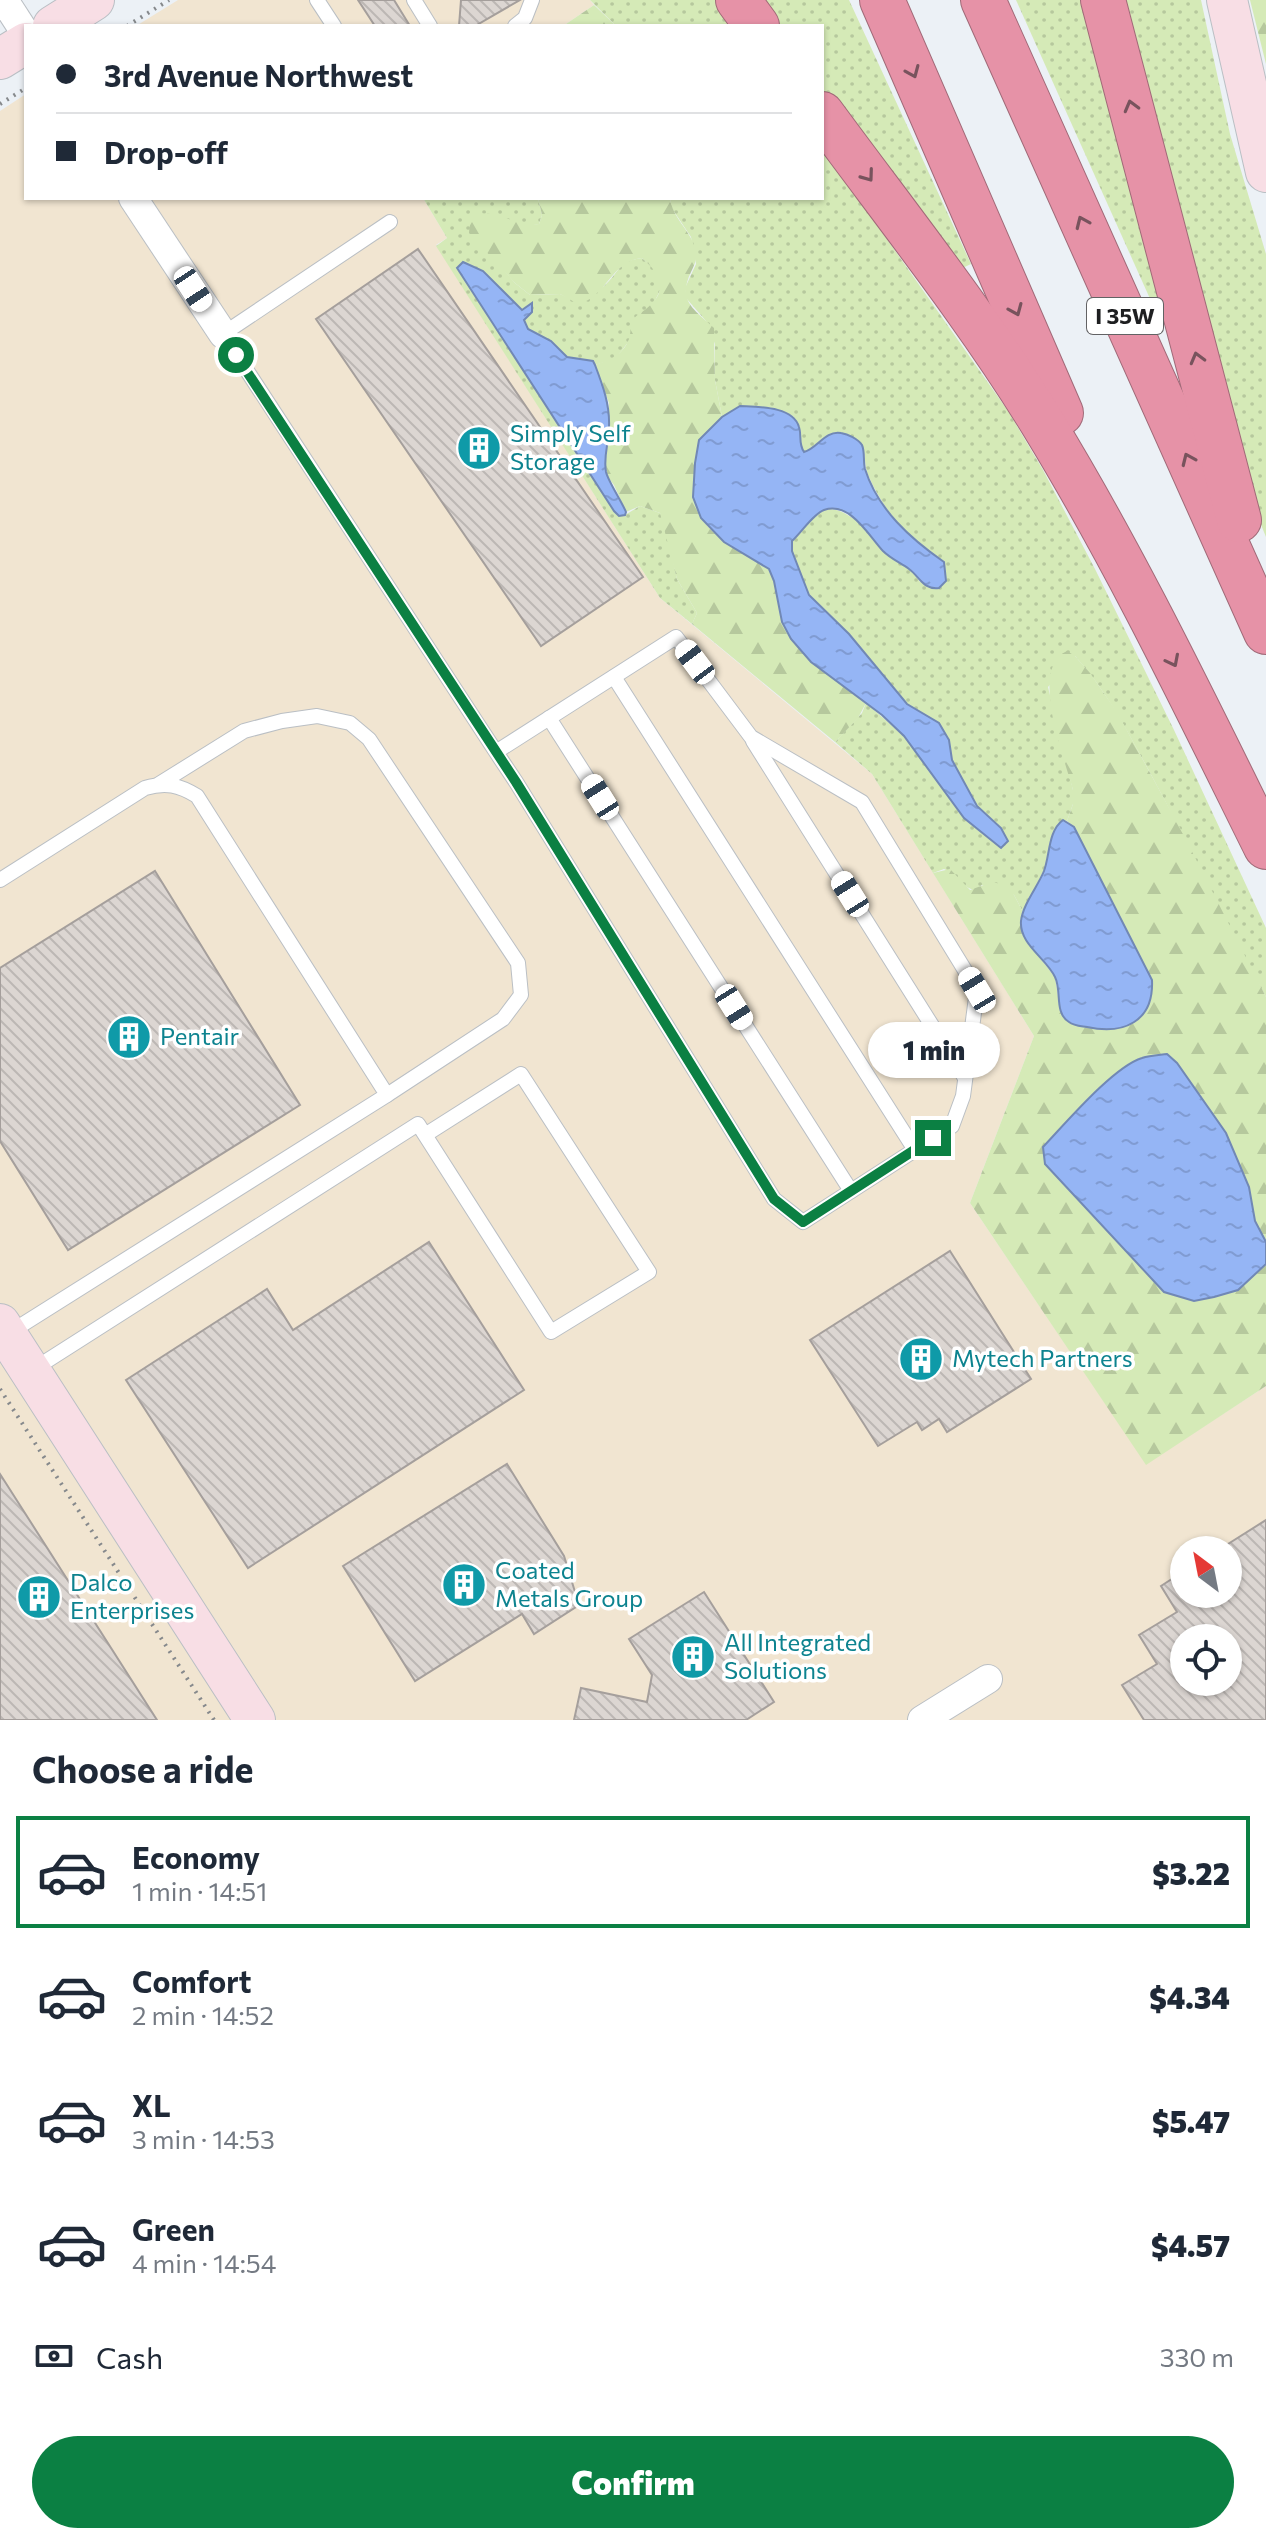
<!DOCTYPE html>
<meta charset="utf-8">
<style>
body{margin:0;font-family:Commissioner,sans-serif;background:#f2f2f3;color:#1f2937;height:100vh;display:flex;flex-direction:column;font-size:30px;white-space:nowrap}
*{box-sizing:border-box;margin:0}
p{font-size:26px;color:#747a83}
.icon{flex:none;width:44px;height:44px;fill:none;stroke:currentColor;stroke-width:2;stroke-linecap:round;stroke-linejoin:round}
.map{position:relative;height:1720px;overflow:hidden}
.panel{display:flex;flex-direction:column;background:#fff;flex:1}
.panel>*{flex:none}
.banner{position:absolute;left:24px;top:24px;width:800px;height:176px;border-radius:0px;box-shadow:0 2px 6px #0004;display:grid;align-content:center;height:176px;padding:0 32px;background:#fff}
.needle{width:52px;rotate:328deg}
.buttons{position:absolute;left:1170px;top:1536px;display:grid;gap:16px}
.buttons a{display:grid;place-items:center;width:72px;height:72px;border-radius:50%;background:#fff;box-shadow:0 2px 6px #0004;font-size:40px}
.end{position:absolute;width:36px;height:36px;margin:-18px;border:10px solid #0b8043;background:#fff;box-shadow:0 0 0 4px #fff}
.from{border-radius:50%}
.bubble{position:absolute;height:56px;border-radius:28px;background:#fff;box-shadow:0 2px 6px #0004;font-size:26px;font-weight:800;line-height:56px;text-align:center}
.car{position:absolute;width:24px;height:48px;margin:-24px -12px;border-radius:10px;box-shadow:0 0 6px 2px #0007;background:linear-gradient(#fff 24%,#345 0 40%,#fff 0 76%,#345 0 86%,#fff 0)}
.banner b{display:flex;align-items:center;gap:28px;height:76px;font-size:30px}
.banner b+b{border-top:2px solid #e0e1e3}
.banner i{width:20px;height:20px;background:#1f2937}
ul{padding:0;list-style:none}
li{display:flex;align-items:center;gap:24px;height:112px;margin:0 16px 12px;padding:0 16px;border:4px solid transparent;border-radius:0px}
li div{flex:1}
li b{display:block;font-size:30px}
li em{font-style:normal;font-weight:800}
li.active{border-color:#0b8043}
li>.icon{width:72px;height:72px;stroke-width:1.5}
h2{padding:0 32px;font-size:36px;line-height:96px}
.pay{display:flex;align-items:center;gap:20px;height:88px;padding:0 32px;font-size:30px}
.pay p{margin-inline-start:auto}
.cta{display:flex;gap:16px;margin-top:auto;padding:16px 32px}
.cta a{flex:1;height:92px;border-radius:48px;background:#0b8043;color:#fff;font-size:32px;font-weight:800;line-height:92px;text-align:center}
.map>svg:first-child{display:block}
.commercial{fill:#f1e5d1;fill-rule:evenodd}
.grass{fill:url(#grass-dots)}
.forest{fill:url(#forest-firs)}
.water{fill:url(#water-ripples);stroke:#7188b5;stroke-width:2}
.building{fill:url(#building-back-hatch);stroke:#a59f9c;stroke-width:2;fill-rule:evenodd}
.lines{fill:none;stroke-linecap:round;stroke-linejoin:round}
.lane-casing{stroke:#babfc4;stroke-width:16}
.street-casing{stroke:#babfc4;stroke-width:30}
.secondary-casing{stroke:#babfc4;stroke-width:42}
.highway-casing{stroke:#a06a78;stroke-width:46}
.path{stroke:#86898c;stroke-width:4;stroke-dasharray:2 6;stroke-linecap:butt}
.lane{stroke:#fff;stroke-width:14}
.street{stroke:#fff;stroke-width:28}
.secondary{stroke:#f8dee5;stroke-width:40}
.highway{stroke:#e692a7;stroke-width:44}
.oneway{stroke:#78535d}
.route{stroke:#0b8043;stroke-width:10}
.labels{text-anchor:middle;stroke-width:7;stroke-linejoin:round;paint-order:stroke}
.shield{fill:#fff;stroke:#626264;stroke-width:2}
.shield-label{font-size:22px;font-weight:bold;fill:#1e1f21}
.culture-label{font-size:24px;fill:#0d838f;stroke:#fff;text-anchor:start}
</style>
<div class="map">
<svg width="1266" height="1720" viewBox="0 0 1266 1720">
<defs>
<pattern id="grass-dots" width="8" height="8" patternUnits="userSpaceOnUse" patternTransform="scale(2)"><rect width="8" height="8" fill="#d5eab7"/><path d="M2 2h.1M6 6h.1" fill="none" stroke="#b6c89d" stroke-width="1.8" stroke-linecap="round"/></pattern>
<pattern id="forest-firs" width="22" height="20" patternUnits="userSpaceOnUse" patternTransform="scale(2)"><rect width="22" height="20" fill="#d5eab7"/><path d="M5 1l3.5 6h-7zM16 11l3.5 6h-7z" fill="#b6c89d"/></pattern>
<pattern id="water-ripples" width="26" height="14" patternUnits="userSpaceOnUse" patternTransform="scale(2)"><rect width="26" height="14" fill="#95b5f5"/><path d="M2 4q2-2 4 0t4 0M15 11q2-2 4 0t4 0" fill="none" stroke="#809bd2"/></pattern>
<pattern id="building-back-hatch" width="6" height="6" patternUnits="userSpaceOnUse" patternTransform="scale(2)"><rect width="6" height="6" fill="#dcd6d2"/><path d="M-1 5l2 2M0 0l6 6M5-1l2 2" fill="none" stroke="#bcb7b4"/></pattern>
</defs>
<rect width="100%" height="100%" fill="#ecf1f6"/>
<g class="commercial">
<polygon points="178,0 590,0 594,5 563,26 136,26"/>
<path d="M 26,94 L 26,198 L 423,198 L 447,238 L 436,245 L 660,598 L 872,774 L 1034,1036 L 970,1203 L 1146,1464 L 1266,1386 L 1266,1720 L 0,1720 L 0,111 ZM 1184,1550 L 1228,1550 L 1228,1594 L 1184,1594 ZM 1184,1638 L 1228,1638 L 1228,1682 L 1184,1682 Z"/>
</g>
<g class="grass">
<polygon points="590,0 715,0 734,26 616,26"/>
<polygon points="753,0 849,0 971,264 950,274 822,96 822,26 771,26"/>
<polygon points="1016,0 1087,0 1170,316 1160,321"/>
<polygon points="1112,0 1201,0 1230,134 1266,254 1266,537 1242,478"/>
<path d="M 822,147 L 1008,411 L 1043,470 L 1095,569 L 1174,730 L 1266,928 L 1266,997 C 1224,923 1189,844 1148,769 C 1126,729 1106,690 1075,656 L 1048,687 L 1073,790 L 1073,804 L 1067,821 L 1063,820 L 1054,831 L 1045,868 L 1023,912 L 1014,895 L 982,885 L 975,890 C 962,888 956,874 944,869 L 933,873 L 872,774 L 835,742 L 862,713 L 866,703 L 904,736 L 964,818 L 1000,847 L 1008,841 L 1001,828 L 977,806 L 952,760 L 949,740 L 939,723 L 907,704 L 849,634 L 809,595 L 792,551 L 793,540 C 802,532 810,519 820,512 C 843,496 887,550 902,565 L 911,570 L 920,582 L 944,562 C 907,536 887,517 868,475 C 864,465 866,454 862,445 C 858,439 848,434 841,433 C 825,431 817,449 803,452 L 800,445 L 801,432 L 793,416 L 779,411 L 740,406 L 722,417 L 715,380 L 715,344 L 706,321 L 686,298 L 685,288 L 696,264 L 691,237 L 671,207 L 670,198 L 822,198 Z"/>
<path d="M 423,198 L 538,198 L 542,215 L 539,224 L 528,226 L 515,222 L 503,269 L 515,283 L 530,295 L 560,294 L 569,298 C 579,295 599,292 606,284 C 621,270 618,261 642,258 C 650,265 660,272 662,283 C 663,293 623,353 614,359 C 609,361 601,363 595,365 L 593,361 L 567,357 L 551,341 L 528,329 L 524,319 L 526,307 L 522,311 L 506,294 L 625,515 L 640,506 L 660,513 L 664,519 L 677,579 L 697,613 L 692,624 L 660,598 L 436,246 L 447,238 Z"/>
</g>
<g class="forest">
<polygon points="1250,0 1266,0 1266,64"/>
<polygon points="594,5 616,26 563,26"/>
<path d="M 538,198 L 670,198 C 672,217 690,230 695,248 C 698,257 695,264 691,272 C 677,301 694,309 714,328 L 715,380 L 722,417 L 699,440 L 701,518 C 721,546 748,548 769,569 L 811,662 L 866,703 L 858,718 L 835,742 L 692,624 L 697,613 L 677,579 L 660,513 L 640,506 L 626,512 L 614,485 L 607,476 L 604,453 L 609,403 L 595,365 C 610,360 623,355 629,339 C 631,334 630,326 632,321 C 635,316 642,312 646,309 C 669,291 661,274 642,258 C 611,261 607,297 578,304 L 560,294 L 530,295 L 515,283 L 469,233 L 470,221 L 478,214 C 500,211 517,227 539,224 L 542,215 Z"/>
<path d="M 1067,651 L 1075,656 L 1090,673 L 1117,712 L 1180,828 L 1266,997 L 1266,1242 L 1255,1221 L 1249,1187 L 1139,1058 L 1091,1095 L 1043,1148 L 1194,1301 L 1238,1290 L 1266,1264 L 1266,1386 L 1146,1465 L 970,1203 L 1034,1036 L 933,873 L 950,869 L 970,890 L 992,882 L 1001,884 L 1014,895 L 1023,912 L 1021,923 L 1029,944 L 1055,977 L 1060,1009 L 1065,1020 L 1122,921 L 1074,827 L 1067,821 L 1073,804 L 1073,790 C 1065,759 1028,668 1067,651 Z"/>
</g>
<g class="water">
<path d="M 463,262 L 483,271 L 522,310 L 532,303 L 532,312 L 524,320 L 528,329 L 551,341 L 567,357 L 593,361 L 595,365 C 603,386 610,405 609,427 C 609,443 603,456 606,472 C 608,481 622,502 626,512 L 625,515 L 619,516 L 614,511 L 457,268 Z"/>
<path d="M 740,406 C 758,407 793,406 799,427 C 802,436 798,443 804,452 C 817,449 825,430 841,433 C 848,434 858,439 862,445 C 865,452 863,461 865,469 C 878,510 911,539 944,562 L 946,581 L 939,588 C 923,590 920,577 909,569 C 901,563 891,559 883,551 C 869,536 850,501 824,510 C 813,514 802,532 792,541 L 792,551 L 809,595 L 849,634 L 907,704 L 939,723 L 949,740 L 952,760 L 977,806 L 1001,828 L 1008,841 L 1001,848 L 964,818 L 904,736 L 882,715 L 811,662 L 791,639 L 782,622 L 774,581 L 769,569 L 724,542 L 701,518 L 693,497 L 695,463 L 699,440 L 722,417 Z"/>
<path d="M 1063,820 L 1074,827 L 1152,980 C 1154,1022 1123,1035 1087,1027 C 1081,1026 1074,1026 1069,1022 C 1054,1013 1062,991 1055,977 C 1046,958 1019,944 1021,921 C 1023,904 1038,886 1044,871 C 1050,855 1048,831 1063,820 Z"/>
<path d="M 1167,1054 L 1177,1063 L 1226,1133 L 1249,1187 L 1255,1221 L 1266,1242 L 1266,1264 L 1238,1290 L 1214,1297 L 1194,1301 L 1164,1292 L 1045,1164 L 1043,1147 C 1065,1124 1113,1067 1142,1058 C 1150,1055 1159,1055 1167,1054 Z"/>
</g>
<g class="building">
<polygon points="358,0 394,0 410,26 375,26"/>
<polygon points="461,0 520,0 475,26 459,26"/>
<polygon points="418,249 643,577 541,646 316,319"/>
<polygon points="155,871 300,1105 68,1250 0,1141 0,968"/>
<polygon points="429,1242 524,1390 248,1568 126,1380 267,1289 293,1330"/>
<polygon points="950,1251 1031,1379 947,1432 939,1419 922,1430 917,1422 878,1446 810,1340"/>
<polygon points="507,1464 564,1556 579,1605 534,1634 522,1614 415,1681 343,1566"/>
<polygon points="0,1474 157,1720 0,1720"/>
<path d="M 1266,1520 L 1266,1720 L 1144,1720 L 1122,1685 L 1157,1664 L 1139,1635 L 1177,1612 L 1161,1586 L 1184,1571 L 1184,1594 L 1228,1594 L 1228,1544 ZM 1184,1638 L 1228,1638 L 1228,1682 L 1184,1682 Z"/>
<polygon points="704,1592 774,1702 746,1720 574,1720 581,1688 647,1702 652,1675 629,1639"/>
</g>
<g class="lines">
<g class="lane-casing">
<g id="lane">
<polyline points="317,0 334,26"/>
<polyline points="414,0 430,26"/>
<polyline points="515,26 525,18 532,0"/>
<polyline points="390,222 223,334 496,752 516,782 774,1199 803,1222 952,1126 963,1096 977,990 862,802 751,737 676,637 496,752"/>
<polyline points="614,677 915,1150"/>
<polyline points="549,718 851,1191"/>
<polyline points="753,741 965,1078"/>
<polyline points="159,784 244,731 282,721 317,716 350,723 369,739 518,963 521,995 503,1019 387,1095"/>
<path d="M 0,880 L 145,788 C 166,782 179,785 197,796 L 387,1095 L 9,1333"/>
<polyline points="34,1369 418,1124 425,1135 551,1332 649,1272 521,1074 425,1135"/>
</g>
</g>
<g class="street-casing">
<g id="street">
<polyline points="4,0 26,34"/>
<polyline points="133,198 223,334"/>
<polyline points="922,1720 988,1679"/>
</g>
</g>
<g class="secondary-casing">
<g id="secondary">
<polyline points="1227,0 1266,172"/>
<polyline points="53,26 94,0"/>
<polyline points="0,59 26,43"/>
<polyline points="0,1324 255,1720"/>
</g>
</g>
<g class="highway-casing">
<g id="highway">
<polyline points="738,0 757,26"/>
<polyline points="882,0 1061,413"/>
<polyline points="983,0 1266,632"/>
<polyline points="1103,0 1239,520"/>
<path d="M 822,114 C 897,216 977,316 1043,424 C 1126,560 1195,704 1266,847"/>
</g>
</g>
<g class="path">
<polyline points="127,26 169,0"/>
<polyline points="0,104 26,88"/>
<polyline points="0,1389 214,1720"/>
</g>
<use href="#lane" class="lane"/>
<use href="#street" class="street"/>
<use href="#secondary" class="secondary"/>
<use href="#highway" class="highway"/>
</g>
<defs><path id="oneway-chevron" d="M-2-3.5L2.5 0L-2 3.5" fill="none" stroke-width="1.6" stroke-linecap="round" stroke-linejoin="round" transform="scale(2)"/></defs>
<g class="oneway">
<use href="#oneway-chevron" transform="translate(913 72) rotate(67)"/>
<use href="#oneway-chevron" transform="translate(1131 106) rotate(-105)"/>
<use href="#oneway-chevron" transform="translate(868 176) rotate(54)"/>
<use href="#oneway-chevron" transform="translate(1082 222) rotate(-114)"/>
<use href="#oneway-chevron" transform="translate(1016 310) rotate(67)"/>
<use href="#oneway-chevron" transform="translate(1197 358) rotate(-105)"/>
<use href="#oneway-chevron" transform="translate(1188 459) rotate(-114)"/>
<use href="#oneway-chevron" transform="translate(1173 661) rotate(63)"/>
</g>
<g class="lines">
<polyline class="route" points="236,355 516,782 774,1199 803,1222 933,1138"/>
</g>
<defs>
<g id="building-disc" transform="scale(2.3)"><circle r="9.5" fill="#0f9aa8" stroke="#fff"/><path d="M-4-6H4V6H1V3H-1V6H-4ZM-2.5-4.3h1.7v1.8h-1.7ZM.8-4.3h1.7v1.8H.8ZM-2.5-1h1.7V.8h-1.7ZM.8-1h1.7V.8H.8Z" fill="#fff"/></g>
</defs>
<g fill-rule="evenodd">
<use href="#building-disc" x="479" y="448"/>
<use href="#building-disc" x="129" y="1037"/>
<use href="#building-disc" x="921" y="1359"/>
<use href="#building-disc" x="464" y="1585"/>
<use href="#building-disc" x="39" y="1597"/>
<use href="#building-disc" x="693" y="1657"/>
</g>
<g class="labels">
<rect class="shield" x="1087" y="298" width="76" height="36" rx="6"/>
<g class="shield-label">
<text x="1125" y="324">I 35W</text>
</g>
<g class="culture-label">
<text x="510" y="442">Simply Self<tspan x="510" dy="28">Storage</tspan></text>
<text x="160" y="1045">Pentair</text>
<text x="952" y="1367">Mytech Partners</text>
<text x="495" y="1579">Coated<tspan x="495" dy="28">Metals Group</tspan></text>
<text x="70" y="1591">Dalco<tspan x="70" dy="28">Enterprises</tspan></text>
<text x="724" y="1651">All Integrated<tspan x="724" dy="28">Solutions</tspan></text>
</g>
</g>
</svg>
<div class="buttons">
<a><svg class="needle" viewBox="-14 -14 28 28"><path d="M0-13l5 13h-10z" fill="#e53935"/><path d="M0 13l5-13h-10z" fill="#747a83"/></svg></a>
<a><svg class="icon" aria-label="locate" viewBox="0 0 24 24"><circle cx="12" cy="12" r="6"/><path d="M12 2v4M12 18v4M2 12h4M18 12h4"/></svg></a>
</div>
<i class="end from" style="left:236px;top:355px"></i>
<i class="end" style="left:933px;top:1138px"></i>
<div class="bubble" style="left:868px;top:1022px;width:132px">1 min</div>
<i class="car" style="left:193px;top:289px;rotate:147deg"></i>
<i class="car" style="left:695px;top:662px;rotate:323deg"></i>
<i class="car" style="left:600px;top:797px;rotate:328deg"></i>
<i class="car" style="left:850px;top:894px;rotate:328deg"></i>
<i class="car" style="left:977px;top:990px;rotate:329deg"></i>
<i class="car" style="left:734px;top:1007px;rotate:148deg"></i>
<div class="banner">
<b><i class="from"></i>3rd Avenue Northwest</b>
<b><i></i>Drop-off</b>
</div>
</div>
<section class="panel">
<h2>Choose a ride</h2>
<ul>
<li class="active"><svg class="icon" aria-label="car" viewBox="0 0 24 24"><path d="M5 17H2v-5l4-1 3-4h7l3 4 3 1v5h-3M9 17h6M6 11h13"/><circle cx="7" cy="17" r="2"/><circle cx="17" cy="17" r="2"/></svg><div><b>Economy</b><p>1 min · 14:51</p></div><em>$3.22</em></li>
<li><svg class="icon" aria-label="car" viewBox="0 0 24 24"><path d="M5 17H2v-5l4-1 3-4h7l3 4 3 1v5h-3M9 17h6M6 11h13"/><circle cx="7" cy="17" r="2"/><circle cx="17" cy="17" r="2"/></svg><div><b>Comfort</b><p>2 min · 14:52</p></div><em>$4.34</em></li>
<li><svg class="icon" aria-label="car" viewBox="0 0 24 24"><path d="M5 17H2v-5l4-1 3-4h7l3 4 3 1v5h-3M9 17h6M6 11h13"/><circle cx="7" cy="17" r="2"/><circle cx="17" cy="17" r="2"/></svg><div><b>XL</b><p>3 min · 14:53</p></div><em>$5.47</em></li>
<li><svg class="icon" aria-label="car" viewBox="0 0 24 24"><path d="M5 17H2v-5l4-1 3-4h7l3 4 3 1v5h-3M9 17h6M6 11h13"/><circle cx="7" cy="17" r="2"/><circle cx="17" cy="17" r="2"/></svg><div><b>Green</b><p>4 min · 14:54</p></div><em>$4.57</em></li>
</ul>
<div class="pay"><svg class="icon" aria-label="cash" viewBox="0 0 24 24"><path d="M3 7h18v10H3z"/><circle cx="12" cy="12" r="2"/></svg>Cash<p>330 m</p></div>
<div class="cta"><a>Confirm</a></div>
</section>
